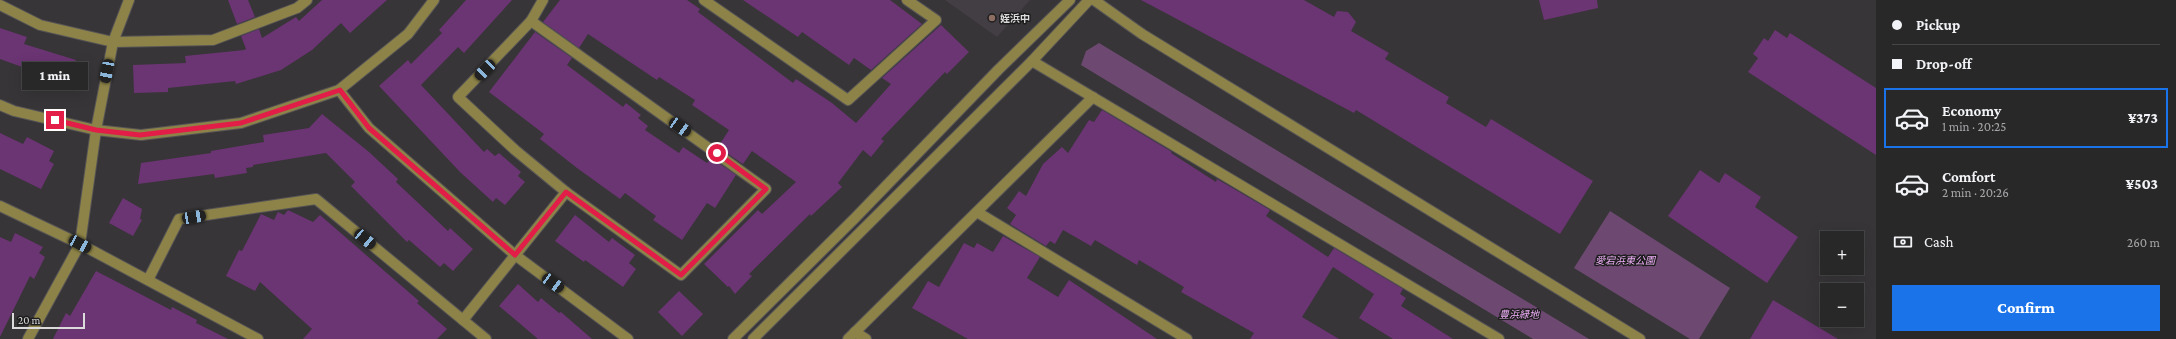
<!DOCTYPE html>
<meta charset="utf-8">
<style>
body{margin:0;font-family:"Crimson Pro","Noto Sans JP",serif;background:#353435;color:#f1f3f6;height:100vh;display:flex;flex-direction:column;font-size:15px;white-space:nowrap}
*{box-sizing:border-box;margin:0}
p{font-size:13px;color:#a5a6a8}
.icon{flex:none;width:22px;height:22px;fill:none;stroke:currentColor;stroke-width:2;stroke-linecap:round;stroke-linejoin:round}
.map{position:relative;flex:1;overflow:hidden}
.side{display:flex;flex-direction:column;background:#292829;width:300px}
.side>*{flex:none}
.guide{display:grid;align-content:center;height:88px;padding:0 16px;background:#292829}
.controls{position:absolute;left:1820px;top:231px;display:grid;gap:8px}
.controls a{display:grid;place-items:center;width:44px;height:44px;border-radius:0px;background:#292829;box-shadow:0 4px 16px #0002,0 0 0 1px #454446;font-size:20px}
.scale{position:absolute;left:12px;bottom:10px;width:73px;box-sizing:border-box;padding-left:4px;border:2px solid #dcdbdc;border-top:0;font-size:11px;line-height:14px;white-space:nowrap;color:#dcdbdc;-webkit-text-stroke:3px #1e1d1e;paint-order:stroke}
.end{position:absolute;width:18px;height:18px;margin:-9px;border:5px solid #e11d48;background:#fff;box-shadow:0 0 0 2px #fff}
.from{border-radius:50%}
.bubble{position:absolute;height:28px;border-radius:0px;background:#292829;box-shadow:0 4px 16px #0002,0 0 0 1px #454446;font-size:13px;font-weight:800;line-height:28px;text-align:center}
.car{position:absolute;width:12px;height:24px;margin:-12px -6px;border-radius:5px;box-shadow:0 0 3px 1px #0007;background:linear-gradient(#222 24%,#8ab4d8 0 40%,#222 0 76%,#8ab4d8 0 86%,#222 0)}
.guide b{display:flex;align-items:center;gap:14px;height:38px;font-size:15px}
.guide b+b{border-top:1px solid #454446}
.guide i{width:10px;height:10px;background:#f1f3f6}
ul{padding:0;list-style:none}
li{display:flex;align-items:center;gap:12px;height:60px;margin:0 8px 6px;padding:0 8px;border:2px solid transparent;border-radius:0px}
li div{flex:1}
li b{display:block;font-size:15px}
li em{font-style:normal;font-weight:800}
li.selected{border-color:#1a73e8}
li>.icon{width:36px;height:36px;stroke-width:1.5}
.pay{display:flex;align-items:center;gap:10px;height:44px;padding:0 16px;font-size:15px}
.pay p{margin-inline-start:auto}
.button{display:flex;gap:8px;margin-top:auto;padding:8px 16px}
.button a{flex:1;height:46px;border-radius:0px;background:#1a73e8;color:#fff;font-size:16px;font-weight:800;line-height:46px;text-align:center}
main{display:flex;flex:1;min-height:0}
.map>svg:first-child{display:block}
.built{fill:#433d44}
.green{fill:#6d4972}
.building{fill:#6b3473}
.lines{fill:none;stroke-linecap:round;stroke-linejoin:round}
.minor-casing{stroke:#555355;stroke-width:12}
.minor{stroke:#8d8348;stroke-width:10}
.route{stroke:#e11d48;stroke-width:5}
.education-dot{fill:#8d6e63;stroke:#1e1d1e;stroke-width:1.5}
.labels{text-anchor:middle;stroke-width:3;stroke-linejoin:round;paint-order:stroke}
.poi-label{font-size:10px;font-weight:bold;fill:#dcdbdc;stroke:#1e1d1e;text-anchor:start}
.park-label{font-size:10px;font-style:italic;fill:#edaff6;stroke:#1e1d1e}
</style>
<main>
<div class="map">
<svg width="1876" height="339" viewBox="0 0 1876 339">
<rect width="100%" height="100%" fill="#373537"/>
<polygon class="built" points="945,0 1030,0 997,37"/>
<g class="green">
<polygon points="1099,43 1589,339 1533,339 1081,65 1086,51"/>
<polygon points="1610,211 1730,288 1699,339 1690,339 1574,268"/>
</g>
<g class="building">
<polygon points="228,0 248,0 255,17 237,24"/>
<polygon points="322,0 387,0 350,33 341,23 312,50 281,70 236,84 235,81 168,88 168,92 134,93 133,65 186,63 185,56 244,50 246,49 241,36 259,29 262,38 296,17 299,21"/>
<polygon points="466,0 512,0 464,53 458,47 421,85 484,152 487,149 495,156 499,153 521,172 518,176 525,182 505,205 496,198 493,202 460,172 379,86 408,60 411,64 442,33 439,30"/>
<polygon points="560,0 687,0 700,9 698,12 793,83 796,79 832,103 856,123 891,84 882,78 941,25 969,52 947,74 945,72 881,139 884,141 871,157 863,150 838,183 842,187 811,216 810,214 749,274 752,276 735,294 729,286 728,287 704,264 758,210 762,214 796,182 752,151 743,164 718,147 729,130 692,105 695,100 659,77 657,80 588,34 579,48 543,22"/>
<polygon points="743,0 890,0 922,24 871,70 854,58 849,65 802,32 798,37"/>
<polygon points="1141,0 1304,0 1334,17 1337,11 1348,12 1356,22 1351,31 1389,53 1385,59 1449,97 1446,103 1486,127 1491,119 1593,181 1560,234 1356,110 1354,113"/>
<polygon points="1539,0 1597,0 1598,8 1544,20"/>
<polygon points="0,28 27,37 24,44 76,60 68,87 43,79 43,78 35,75 36,72 0,59"/>
<polygon points="1775,30 1787,38 1790,33 1876,88 1876,155 1748,72 1758,58 1753,54 1764,38 1768,41"/>
<polygon points="535,32 572,58 567,65 623,107 626,103 641,115 638,118 648,126 645,130 679,153 683,147 707,163 711,158 736,175 715,208 707,203 682,240 653,220 656,216 625,193 620,199 577,168 540,139 544,134 489,92"/>
<polygon points="1102,110 1172,152 1171,153 1216,182 1217,179 1270,210 1266,216 1328,257 1334,248 1403,289 1400,294 1406,298 1401,306 1453,339 1393,339 1359,318 1374,294 1333,267 1302,317 1339,339 1250,339 1254,333 1181,292 1184,287 1139,260 1137,265 1095,240 1091,246 1063,230 1055,244 1050,241 1046,246 1010,224 1016,215 1007,208 1019,191 1026,196 1043,164 1062,147 1068,153 1089,120 1094,122"/>
<polygon points="322,114 369,152 398,179 396,182 448,231 450,228 473,249 453,271 444,263 440,267 409,240 407,242 351,186 355,182 326,153 253,165 253,167 246,168 247,173 215,178 214,174 138,184 141,163 211,153 211,151 264,142 263,135 309,128"/>
<polygon points="0,133 23,144 27,137 54,151 49,161 54,164 41,189 0,169"/>
<polygon points="1700,170 1719,183 1725,173 1761,197 1755,207 1798,237 1767,283 1668,216"/>
<polygon points="123,198 142,209 140,219 142,220 133,236 109,223"/>
<polygon points="288,210 313,222 320,215 419,301 417,303 447,329 437,339 303,339 312,329 260,282 255,291 226,276 239,250 242,251 261,214 274,220 278,212 284,215"/>
<polygon points="575,215 609,242 612,238 635,255 629,263 636,269 623,287 585,260 584,262 555,241"/>
<polygon points="15,233 43,247 39,253 45,257 34,279 30,276 0,337 0,237 11,242"/>
<polygon points="1003,236 1040,257 1027,278 1058,297 1069,280 1157,339 968,339 912,308 928,281 939,287 964,243 974,248 977,243 993,252"/>
<polygon points="96,271 171,310 172,307 197,320 196,323 228,339 53,339 66,313 70,316"/>
<polygon points="518,284 538,302 541,298 559,313 561,312 592,339 538,339 499,306"/>
<polygon points="679,291 703,314 682,336 658,312"/>
<polygon points="1773,300 1838,339 1750,339"/>
</g>
<g class="lines">
<g class="minor-casing">
<g id="minor">
<polyline points="704,0 848,100 936,20 907,0"/>
<polyline points="1094,0 1142,34 1640,339"/>
<polyline points="0,5 40,25 113,42 213,40 297,8 307,0"/>
<polyline points="531,21 458,97 515,150 566,192"/>
<polyline points="1032,61 1499,339"/>
<polyline points="339,90 369,128 515,255 628,339"/>
<polyline points="0,105 14,111 96,130 141,135 241,123 339,90 408,34 434,0"/>
<polyline points="0,206 80,244 258,339"/>
<polyline points="977,212 1187,339"/>
<polyline points="148,280 179,219 316,199 486,339"/>
<polyline points="463,320 566,192 681,275 766,189 531,21 543,0"/>
<polyline points="855,332 866,339"/>
<polyline points="28,339 80,244 96,130 113,42 129,0"/>
<polyline points="733,339 855,218 999,69 1070,0"/>
<polyline points="753,339 1032,61 1089,0"/>
<polyline points="848,339 1093,97"/>
</g>
</g>
<use href="#minor" class="minor"/>
</g>
<g class="lines">
<polyline class="route" points="55,120 96,130 140,135 241,123 340,90 369,128 515,255 566,192 681,275 766,189 717,153"/>
</g>
<circle class="education-dot" cx="992" cy="18" r="4"/>
<g class="labels">
<g class="poi-label">
<text x="1000" y="22">姪浜中</text>
</g>
<g class="park-label">
<text x="1625" y="264">愛宕浜東公園</text>
<text x="1519" y="318">豊浜緑地</text>
</g>
</g>
</svg>
<div class="controls">
<a>+</a>
<a>−</a>
</div>
<div class="scale">20 m</div>
<i class="end from" style="left:717px;top:153px"></i>
<i class="end" style="left:55px;top:120px"></i>
<div class="bubble" style="left:22px;top:62px;width:66px">1 min</div>
<i class="car" style="left:485px;top:70px;rotate:225deg"></i>
<i class="car" style="left:107px;top:71px;rotate:191deg"></i>
<i class="car" style="left:680px;top:127px;rotate:125deg"></i>
<i class="car" style="left:194px;top:217px;rotate:81deg"></i>
<i class="car" style="left:365px;top:239px;rotate:130deg"></i>
<i class="car" style="left:80px;top:244px;rotate:118deg"></i>
<i class="car" style="left:553px;top:283px;rotate:126deg"></i>
</div>
<section class="side">
<div class="guide">
<b><i class="from"></i>Pickup</b>
<b><i></i>Drop-off</b>
</div>
<ul>
<li class="selected"><svg class="icon" aria-label="car" viewBox="0 0 24 24"><path d="M5 17H2v-5l4-1 3-4h7l3 4 3 1v5h-3M9 17h6M6 11h13"/><circle cx="7" cy="17" r="2"/><circle cx="17" cy="17" r="2"/></svg><div><b>Economy</b><p>1 min · 20:25</p></div><em>¥373</em></li>
<li><svg class="icon" aria-label="car" viewBox="0 0 24 24"><path d="M5 17H2v-5l4-1 3-4h7l3 4 3 1v5h-3M9 17h6M6 11h13"/><circle cx="7" cy="17" r="2"/><circle cx="17" cy="17" r="2"/></svg><div><b>Comfort</b><p>2 min · 20:26</p></div><em>¥503</em></li>
</ul>
<div class="pay"><svg class="icon" aria-label="cash" viewBox="0 0 24 24"><path d="M3 7h18v10H3z"/><circle cx="12" cy="12" r="2"/></svg>Cash<p>260 m</p></div>
<div class="button"><a>Confirm</a></div>
</section>
</main>
